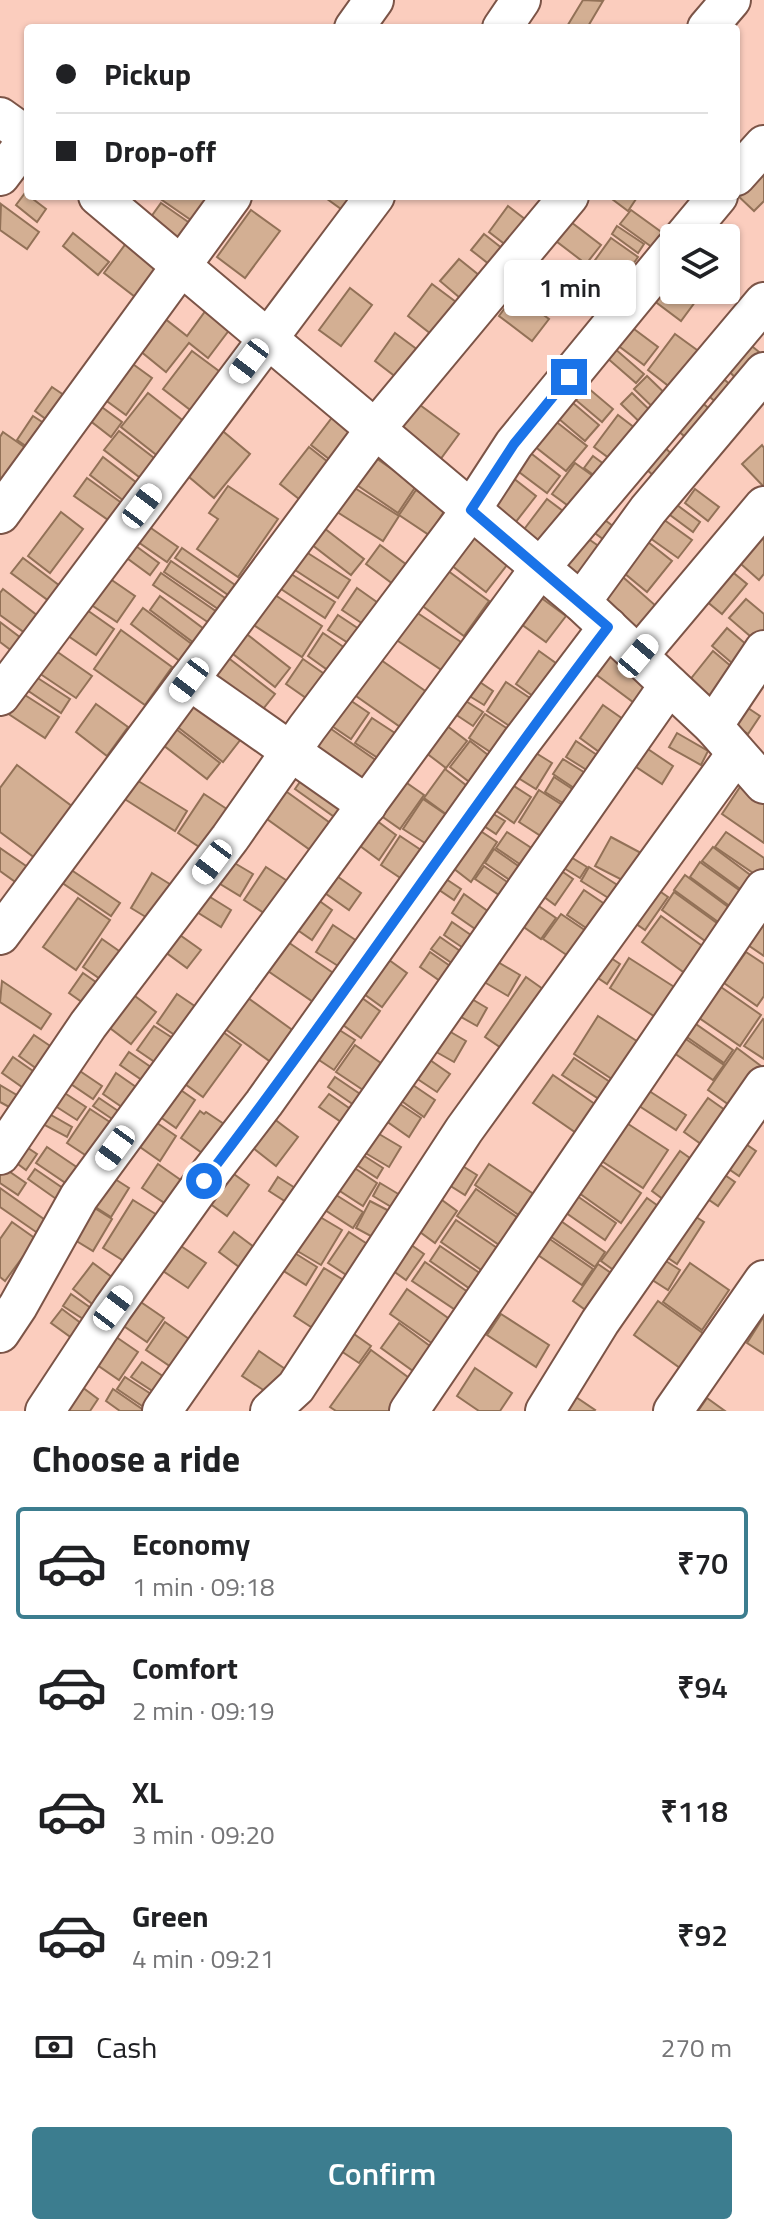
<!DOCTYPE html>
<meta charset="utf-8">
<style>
body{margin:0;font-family:"Titillium Web",sans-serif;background:#f6f6f6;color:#202124;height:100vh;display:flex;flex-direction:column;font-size:30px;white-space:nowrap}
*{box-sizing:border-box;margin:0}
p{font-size:26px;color:#757577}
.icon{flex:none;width:44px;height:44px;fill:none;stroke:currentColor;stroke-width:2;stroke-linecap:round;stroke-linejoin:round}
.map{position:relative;height:1411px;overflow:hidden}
.drawer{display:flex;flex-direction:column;background:#fff;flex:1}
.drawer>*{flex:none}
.banner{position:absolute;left:24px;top:24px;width:716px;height:176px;border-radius:8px;box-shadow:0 2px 6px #0004;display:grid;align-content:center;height:176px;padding:0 32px;background:#fff}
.buttons{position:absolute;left:660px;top:224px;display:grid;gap:16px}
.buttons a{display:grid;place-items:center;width:80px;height:80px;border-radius:8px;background:#fff;box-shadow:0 2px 6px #0004;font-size:40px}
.end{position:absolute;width:36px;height:36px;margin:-18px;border:10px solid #1a73e8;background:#fff;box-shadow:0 0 0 4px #fff}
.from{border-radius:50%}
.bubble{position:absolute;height:56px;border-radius:8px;background:#fff;box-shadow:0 2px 6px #0004;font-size:26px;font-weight:600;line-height:56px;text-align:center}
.car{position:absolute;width:24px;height:48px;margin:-24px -12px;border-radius:10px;box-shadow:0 0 6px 2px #0007;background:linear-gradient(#fff 24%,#345 0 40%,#fff 0 76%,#345 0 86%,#fff 0)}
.banner b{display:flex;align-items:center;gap:28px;height:76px;font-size:30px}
.banner b+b{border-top:2px solid #e0e0e0}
.banner i{width:20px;height:20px;background:#202124}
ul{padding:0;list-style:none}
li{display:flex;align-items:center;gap:24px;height:112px;margin:0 16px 12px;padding:0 16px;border:4px solid transparent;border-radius:8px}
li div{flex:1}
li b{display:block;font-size:30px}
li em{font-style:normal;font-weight:600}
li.active{border-color:#3c7d8f}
li>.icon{width:72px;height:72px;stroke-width:1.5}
h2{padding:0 32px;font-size:36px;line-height:96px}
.pay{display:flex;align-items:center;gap:20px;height:88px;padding:0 32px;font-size:30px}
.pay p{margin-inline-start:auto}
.action{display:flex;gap:16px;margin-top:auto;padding:16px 32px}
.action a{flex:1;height:92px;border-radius:8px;background:#3c7d8f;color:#fff;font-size:32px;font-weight:600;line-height:92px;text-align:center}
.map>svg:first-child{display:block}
.building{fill:#d3af93;stroke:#927157;stroke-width:2}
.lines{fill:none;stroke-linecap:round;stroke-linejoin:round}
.minor-casing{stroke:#7b5447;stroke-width:42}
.minor{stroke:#fff;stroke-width:38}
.route{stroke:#1a73e8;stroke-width:10}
</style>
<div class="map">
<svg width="764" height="1411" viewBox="0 0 764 1411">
<rect width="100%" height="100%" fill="#fbcdbe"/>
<g class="building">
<polygon points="583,0 603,1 587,28 566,28"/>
<polygon points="764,157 764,201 754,211 736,194"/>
<polygon points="25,193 46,209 37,222 16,205"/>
<polygon points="165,196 228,196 204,229 162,200"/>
<polygon points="323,196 361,196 348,214"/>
<polygon points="608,196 638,196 628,211"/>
<polygon points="161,203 204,233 186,258 143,228"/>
<polygon points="1,204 39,232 27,249 0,230"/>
<polygon points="508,206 530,223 511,249 489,232"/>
<polygon points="251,210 280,231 245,278 217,257"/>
<polygon points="631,210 671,239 660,253 620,224"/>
<polygon points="567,219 601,245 586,264 552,238"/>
<polygon points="617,226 644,244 638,253 612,234"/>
<polygon points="73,233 109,262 98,275 63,246"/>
<polygon points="484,234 512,256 499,272 471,250"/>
<polygon points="130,238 169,268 143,303 104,273"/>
<polygon points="611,238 638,257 618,286 590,267"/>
<polygon points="459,259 485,280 466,303 440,281"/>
<polygon points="669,278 674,281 674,290 686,290 698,298 681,321 653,300"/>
<polygon points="432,284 464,308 440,341 408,316"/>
<polygon points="350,288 372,305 341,346 319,330"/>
<polygon points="515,294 549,319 532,341 499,316"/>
<polygon points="209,306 233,325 208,358 189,343 166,372 139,350 164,318 187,336"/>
<polygon points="630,326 658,347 644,365 616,344"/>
<polygon points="395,333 430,359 409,387 375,361"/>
<polygon points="675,334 708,358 680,395 648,370"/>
<polygon points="748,343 764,356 745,388 725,367"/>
<polygon points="614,348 644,374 636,383 606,357"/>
<polygon points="192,351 231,380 202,419 163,389"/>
<polygon points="119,354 152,378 126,415 93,391"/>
<polygon points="718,374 741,394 726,411 703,391"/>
<polygon points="647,376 676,404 664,418 634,389"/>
<polygon points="575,377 613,409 602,422 564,390"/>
<polygon points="52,387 77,404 59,429 35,411"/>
<polygon points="560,392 599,425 585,441 546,408"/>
<polygon points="148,393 186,423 159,457 121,427"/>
<polygon points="632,393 661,421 650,432 621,404"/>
<polygon points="693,395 720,418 697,447 670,424"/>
<polygon points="95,402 122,422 111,437 84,416"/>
<polygon points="420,405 459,434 434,468 394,438"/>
<polygon points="334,415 365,439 342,469 311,445"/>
<polygon points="618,415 644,435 621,467 594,447"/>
<polygon points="33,416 53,429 36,453 17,440"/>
<polygon points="554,420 587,446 566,471 533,445"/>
<polygon points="212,422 250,454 214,498 176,466"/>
<polygon points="119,431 158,461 143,480 104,450"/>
<polygon points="3,432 33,453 0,483 0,437"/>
<polygon points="656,439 682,464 664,485 637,461"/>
<polygon points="762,445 764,448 764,487 742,464"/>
<polygon points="309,447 342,473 313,510 280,484"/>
<polygon points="528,451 560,476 547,493 515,469"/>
<polygon points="373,456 416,486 398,513 354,483"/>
<polygon points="593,456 616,473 607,485 584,468"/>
<polygon points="103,457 137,483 124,501 90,475"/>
<polygon points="575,463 600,481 578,513 552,494"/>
<polygon points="503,470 536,496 508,532 484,509"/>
<polygon points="87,478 123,504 111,522 74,496"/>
<polygon points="350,485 399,516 383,541 334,510"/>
<polygon points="228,486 278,519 238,577 197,549 218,519 209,513"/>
<polygon points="695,489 719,507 708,521 685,503"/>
<polygon points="416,490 445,510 429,535 399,515"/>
<polygon points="547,499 575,520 546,557 519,536"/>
<polygon points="673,502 700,522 693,532 666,512"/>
<polygon points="61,512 83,529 50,573 28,556"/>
<polygon points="594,512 625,535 615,548 584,525"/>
<polygon points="138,519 178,547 167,562 128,535"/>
<polygon points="663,519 692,540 678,558 650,538"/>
<polygon points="324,528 364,559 351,575 311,544"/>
<polygon points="479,529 514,556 486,592 451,565"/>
<polygon points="577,531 610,554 582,592 550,569"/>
<polygon points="754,532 764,540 764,574 759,580 733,557"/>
<polygon points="643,538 672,561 647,592 618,568"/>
<polygon points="129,541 159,563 150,575 120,553"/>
<polygon points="380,545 407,565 393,584 366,564"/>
<polygon points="182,548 238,587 231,597 175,558"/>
<polygon points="303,550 350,580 338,598 292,568"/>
<polygon points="23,558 64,589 53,604 11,573"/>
<polygon points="171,561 228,600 221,611 164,572"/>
<polygon points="436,562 489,601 464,636 410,597"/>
<polygon points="724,565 747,584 722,614 699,595"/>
<polygon points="616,571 664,613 641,640 593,600"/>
<polygon points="288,572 335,602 325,618 278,587"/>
<polygon points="161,573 217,612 209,623 153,585"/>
<polygon points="103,574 135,596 117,622 84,600"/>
<polygon points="357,588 381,605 366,626 342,610"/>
<polygon points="3,589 38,616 25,633 0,615 0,593"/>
<polygon points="269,591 322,626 302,657 249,622"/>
<polygon points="160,596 204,629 194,643 150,610"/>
<polygon points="540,597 566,616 546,642 521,624"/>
<polygon points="746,599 764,614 764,634 757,642 729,618"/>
<polygon points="77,603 114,629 96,655 58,629"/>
<polygon points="407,606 461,642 443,671 389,635"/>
<polygon points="143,608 193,645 181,662 131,624"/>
<polygon points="338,615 362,631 353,646 328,630"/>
<polygon points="0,622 21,638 12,651 0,642"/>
<polygon points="239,628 290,668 275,687 224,647"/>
<polygon points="727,628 754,651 739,669 712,646"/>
<polygon points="121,630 172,667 145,705 94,669"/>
<polygon points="323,633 345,648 329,671 308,656"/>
<polygon points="49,646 92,676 76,698 33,669"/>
<polygon points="608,646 662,688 645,711 590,670"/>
<polygon points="539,651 567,671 544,704 516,684"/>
<polygon points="713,651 739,673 711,707 685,686"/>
<polygon points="222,653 275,694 259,714 206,673"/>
<polygon points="371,653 431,695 406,731 346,689"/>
<polygon points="303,659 333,680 316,705 286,684"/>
<polygon points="30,673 70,699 61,713 21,686"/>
<polygon points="468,674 493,691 484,705 458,689"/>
<polygon points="506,682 536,702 517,731 487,711"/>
<polygon points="14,688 59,717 45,738 1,709"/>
<polygon points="341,694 369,713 351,739 323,720"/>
<polygon points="458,696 483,712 473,726 449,710"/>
<polygon points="192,701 241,739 223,762 175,725"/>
<polygon points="739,702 760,716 748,734 735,725"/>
<polygon points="96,704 128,727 107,756 76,732"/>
<polygon points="603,705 630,724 606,757 580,738"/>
<polygon points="485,714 514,733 498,757 469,738"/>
<polygon points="372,718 401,737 384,762 355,743"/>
<polygon points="438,719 467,741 446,768 417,746"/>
<polygon points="324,724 377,761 356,791 303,751"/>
<polygon points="176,729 220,763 207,779 163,745"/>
<polygon points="677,733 708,751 701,765 669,747"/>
<polygon points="470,741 497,762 477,788 450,767"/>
<polygon points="576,741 603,759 593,774 566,757"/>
<polygon points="639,743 673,766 662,784 627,761"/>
<polygon points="523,745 552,763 536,789 507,771"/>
<polygon points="563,759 590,776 580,792 553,774"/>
<polygon points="17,765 73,807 35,858 0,832 0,788"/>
<polygon points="311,766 356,798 340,821 295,789"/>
<polygon points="445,769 471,789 450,817 424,798"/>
<polygon points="394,774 424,795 400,829 370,808"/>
<polygon points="554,777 580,794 571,808 545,792"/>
<polygon points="135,779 187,811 175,831 123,798"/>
<polygon points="503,779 531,797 514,823 486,804"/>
<polygon points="742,784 764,799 764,843 722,814"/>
<polygon points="280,787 333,825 313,852 260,814"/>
<polygon points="539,790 567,808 547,840 519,822"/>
<polygon points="204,794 239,817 213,856 178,833"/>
<polygon points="423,799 448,816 428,845 403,829"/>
<polygon points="480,806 505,821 496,834 472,818"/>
<polygon points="365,812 396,835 379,860 348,837"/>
<polygon points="470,824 497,842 471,882 444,861"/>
<polygon points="507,832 539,853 527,869 496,848"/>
<polygon points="726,832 764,858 764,870 759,877 715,847"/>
<polygon points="400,836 430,856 411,885 381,865"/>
<polygon points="611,837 641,853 626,882 595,866"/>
<polygon points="713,847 757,880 747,894 702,861"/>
<polygon points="0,848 32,870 21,886 0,871"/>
<polygon points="494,849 527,872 517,885 485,863"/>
<polygon points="561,851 587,867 580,878 554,862"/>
<polygon points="221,855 253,874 240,896 207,876"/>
<polygon points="700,862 746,895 735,910 690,877"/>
<polygon points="550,863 573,879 555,905 532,888"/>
<polygon points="64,865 120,903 111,916 55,878"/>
<polygon points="484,866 516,888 508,901 475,879"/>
<polygon points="266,867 295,886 273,919 244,900"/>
<polygon points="589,867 619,886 610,899 581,881"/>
<polygon points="434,871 461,889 454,900 426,881"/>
<polygon points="152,873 181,891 159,925 131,908"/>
<polygon points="334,874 361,893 349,910 322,891"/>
<polygon points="685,875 731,909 721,924 674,890"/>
<polygon points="645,881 668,897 645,930 622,914"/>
<polygon points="584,890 615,911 598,936 567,915"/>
<polygon points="202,892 231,910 221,927 192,909"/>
<polygon points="307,892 332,910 312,940 286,922"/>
<polygon points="674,892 721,926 708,943 662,910"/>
<polygon points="464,894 496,917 484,935 452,913"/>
<polygon points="78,898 110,920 76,970 43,947"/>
<polygon points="530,900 556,918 541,939 515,921"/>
<polygon points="764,911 764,956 742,941"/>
<polygon points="561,914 592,935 574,960 543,939"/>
<polygon points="661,916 705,948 686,974 642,942"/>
<polygon points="452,922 481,942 472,954 444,935"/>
<polygon points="333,925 363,945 346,971 316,952"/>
<polygon points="170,928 201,950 187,968 157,946"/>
<polygon points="440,937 473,960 465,972 431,949"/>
<polygon points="102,939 132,960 113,988 83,967"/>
<polygon points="285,940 342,979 322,1008 265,969"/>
<polygon points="599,950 620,964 607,984 586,970"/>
<polygon points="378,952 407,973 382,1007 353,986"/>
<polygon points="430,952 463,975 453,990 420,967"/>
<polygon points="746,952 764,964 764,996 757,1006 724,983"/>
<polygon points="491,958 520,975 508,996 479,979"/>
<polygon points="629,958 679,990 660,1020 610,988"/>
<polygon points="83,973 110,992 96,1012 69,993"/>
<polygon points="526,977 557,999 516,1058 485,1037"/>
<polygon points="708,978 761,1015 740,1046 686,1009"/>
<polygon points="2,981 51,1014 41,1029 0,1002"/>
<polygon points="127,990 156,1012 131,1044 102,1022"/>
<polygon points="351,990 380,1011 361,1038 332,1017"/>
<polygon points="177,994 205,1013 185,1042 157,1023"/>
<polygon points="244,995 302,1037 279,1068 221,1026"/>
<polygon points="465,995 487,1008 477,1026 454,1013"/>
<polygon points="683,1015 733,1050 724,1063 674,1028"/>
<polygon points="598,1016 646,1047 621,1085 574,1054"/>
<polygon points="763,1019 764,1020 764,1059 744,1046"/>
<polygon points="330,1024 355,1040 334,1070 310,1054"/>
<polygon points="437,1024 466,1041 454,1062 424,1045"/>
<polygon points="154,1026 185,1046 168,1071 137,1050"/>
<polygon points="216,1027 241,1045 203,1097 178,1079"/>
<polygon points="674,1031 724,1065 713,1080 664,1046"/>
<polygon points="34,1035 59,1052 44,1074 19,1056"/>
<polygon points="355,1045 391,1070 372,1096 336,1072"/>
<polygon points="737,1048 761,1066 732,1107 708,1090"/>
<polygon points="129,1052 161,1074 152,1087 120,1065"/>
<polygon points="420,1053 450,1074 437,1092 407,1072"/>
<polygon points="13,1057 43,1078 32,1094 2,1073"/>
<polygon points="574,1058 610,1082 599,1099 562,1075"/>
<polygon points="68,1063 102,1086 93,1099 59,1076"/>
<polygon points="116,1073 146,1094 132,1114 103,1094"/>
<polygon points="553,1075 602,1109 582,1137 533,1103"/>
<polygon points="335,1077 369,1100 361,1110 328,1087"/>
<polygon points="407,1081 435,1100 424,1117 396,1097"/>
<polygon points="0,1085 27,1101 20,1113 0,1102"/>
<polygon points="640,1085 686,1115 676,1130 630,1100"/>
<polygon points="175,1086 195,1100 176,1128 156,1114"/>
<polygon points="57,1088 86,1107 77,1120 49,1102"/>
<polygon points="329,1094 362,1117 353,1130 319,1107"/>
<polygon points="99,1098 127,1117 121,1125 93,1106"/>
<polygon points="391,1098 421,1118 409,1137 379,1116"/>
<polygon points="708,1098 732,1115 708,1149 684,1132"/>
<polygon points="90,1109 122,1130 99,1164 67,1143"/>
<polygon points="44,1111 72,1127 67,1137 37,1121"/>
<polygon points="200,1111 204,1114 206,1112 233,1130 212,1160 181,1138"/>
<polygon points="265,1112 298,1137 276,1166 243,1140"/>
<polygon points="147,1116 176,1136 160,1161 130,1140"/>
<polygon points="619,1118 668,1150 643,1188 594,1156"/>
<polygon points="374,1131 401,1147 389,1167 362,1151"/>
<polygon points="734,1136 756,1151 739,1176 717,1161"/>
<polygon points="13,1138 37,1154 26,1170 3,1153"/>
<polygon points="47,1147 81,1170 70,1186 36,1163"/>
<polygon points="355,1150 383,1168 377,1178 349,1160"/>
<polygon points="680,1151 704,1168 676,1209 652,1191"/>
<polygon points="592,1159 641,1193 621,1223 572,1188"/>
<polygon points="453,1160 477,1175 465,1195 441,1180"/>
<polygon points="344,1161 377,1183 363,1206 329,1184"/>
<polygon points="158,1164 185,1183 169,1206 142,1188"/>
<polygon points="220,1164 249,1185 227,1216 198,1195"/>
<polygon points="489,1164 541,1199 526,1220 475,1185"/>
<polygon points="0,1165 26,1183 18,1195 0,1183"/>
<polygon points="35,1169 67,1191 59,1201 28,1179"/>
<polygon points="716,1169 735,1182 718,1206 699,1193"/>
<polygon points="104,1172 129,1188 111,1217 86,1201"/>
<polygon points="278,1177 303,1193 294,1207 269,1191"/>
<polygon points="380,1183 410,1201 403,1214 373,1196"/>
<polygon points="0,1188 48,1222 39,1234 0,1207"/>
<polygon points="325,1188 363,1212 353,1228 314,1203"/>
<polygon points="476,1189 524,1222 505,1249 457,1216"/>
<polygon points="570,1191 616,1223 605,1240 559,1208"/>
<polygon points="431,1192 457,1211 435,1243 409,1224"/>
<polygon points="647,1198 668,1213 623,1277 601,1261"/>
<polygon points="133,1200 162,1218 132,1266 103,1248"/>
<polygon points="370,1201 393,1213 378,1240 356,1228"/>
<polygon points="85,1202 112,1219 93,1251 65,1234"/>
<polygon points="682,1208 704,1222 677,1264 655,1249"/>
<polygon points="315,1214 342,1230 321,1265 294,1249"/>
<polygon points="558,1219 605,1252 595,1267 547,1234"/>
<polygon points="456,1220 503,1252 487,1274 441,1242"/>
<polygon points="12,1222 36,1239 5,1281 0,1277 0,1239"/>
<polygon points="234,1232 262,1253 247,1273 219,1252"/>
<polygon points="349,1232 375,1249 354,1280 328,1263"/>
<polygon points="541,1233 593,1269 582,1285 529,1249"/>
<polygon points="400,1237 424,1254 406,1280 382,1263"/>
<polygon points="172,1240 206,1263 188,1288 154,1265"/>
<polygon points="440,1246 487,1278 476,1293 430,1261"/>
<polygon points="285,1247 317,1267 306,1285 274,1265"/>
<polygon points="658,1256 680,1270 668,1290 646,1276"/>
<polygon points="425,1262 475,1297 463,1315 412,1281"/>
<polygon points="93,1263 121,1284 100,1310 73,1289"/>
<polygon points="690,1263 729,1290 702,1330 663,1302"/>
<polygon points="598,1264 624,1282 598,1319 573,1301"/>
<polygon points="324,1268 355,1287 325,1336 294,1316"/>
<polygon points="407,1289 458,1325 440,1349 390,1314"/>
<polygon points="71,1294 98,1313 91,1324 63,1306"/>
<polygon points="132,1296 164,1318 147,1342 115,1320"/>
<polygon points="658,1301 704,1334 680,1368 634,1335"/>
<polygon points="62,1309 86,1327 76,1341 51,1323"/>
<polygon points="501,1314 549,1345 536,1367 487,1335"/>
<polygon points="764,1316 764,1354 747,1343"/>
<polygon points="165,1322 196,1344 177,1371 146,1350"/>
<polygon points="399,1323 438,1352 420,1376 381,1348"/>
<polygon points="344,1327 371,1346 359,1363 332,1345"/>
<polygon points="106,1330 138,1352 119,1380 87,1358"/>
<polygon points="371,1350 416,1383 396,1411 336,1411 330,1407"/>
<polygon points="259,1351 291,1373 274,1397 242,1376"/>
<polygon points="142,1362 167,1379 157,1394 131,1377"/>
<polygon points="475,1368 512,1393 500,1411 479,1411 457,1396"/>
<polygon points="125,1377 154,1396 145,1408 117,1389"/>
<polygon points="70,1378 98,1399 90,1411 52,1411"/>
<polygon points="113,1389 145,1411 120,1411 106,1401"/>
<polygon points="567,1391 595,1410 594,1411 553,1411"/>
<polygon points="707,1398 725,1411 698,1411"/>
</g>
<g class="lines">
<g class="minor-casing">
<g id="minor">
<polyline points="354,28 374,0"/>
<polyline points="502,28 521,0"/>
<polyline points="707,28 731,0"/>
<polyline points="0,117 28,137"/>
<polyline points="0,176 28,139"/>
<polyline points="736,176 764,145"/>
<polyline points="98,196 581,602 713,726 764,784"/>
<polyline points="683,238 718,196"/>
<polyline points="0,514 232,196"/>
<polyline points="581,602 648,510 764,372"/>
<polyline points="638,656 764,506"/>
<polyline points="189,680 367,805"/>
<polyline points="0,696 375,196"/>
<polyline points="713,726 764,650"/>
<polyline points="0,935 376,428 569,196"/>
<polyline points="0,1155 88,1025 230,838 307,728 471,510 514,444 674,249"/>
<polyline points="0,1333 18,1306 79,1197 540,568 764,302"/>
<polyline points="45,1411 113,1308 204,1181 264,1103 521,742 608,627"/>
<polyline points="162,1411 669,685"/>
<polyline points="270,1411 296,1387 464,1130 736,754"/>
<polyline points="409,1411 764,889"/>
<polyline points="545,1411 600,1322 764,1086"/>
<polyline points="673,1411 764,1280"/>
</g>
</g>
<use href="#minor" class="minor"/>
</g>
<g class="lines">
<path class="route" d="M 204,1181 C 343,1000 469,809 608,627 L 471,510 L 514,444 L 569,377"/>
</g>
</svg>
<div class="buttons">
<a><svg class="icon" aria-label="layers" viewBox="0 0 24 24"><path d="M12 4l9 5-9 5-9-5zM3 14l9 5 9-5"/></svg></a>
</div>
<i class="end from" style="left:204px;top:1181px"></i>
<i class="end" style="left:569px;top:377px"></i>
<div class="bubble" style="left:504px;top:260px;width:132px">1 min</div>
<i class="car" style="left:249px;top:361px;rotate:217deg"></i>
<i class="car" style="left:142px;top:506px;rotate:37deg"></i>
<i class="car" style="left:638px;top:656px;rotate:40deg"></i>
<i class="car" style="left:189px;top:680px;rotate:217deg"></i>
<i class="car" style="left:212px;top:862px;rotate:217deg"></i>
<i class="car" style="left:115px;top:1148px;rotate:216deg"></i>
<i class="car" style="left:113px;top:1308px;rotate:37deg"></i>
<div class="banner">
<b><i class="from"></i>Pickup</b>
<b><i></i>Drop-off</b>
</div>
</div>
<section class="drawer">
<h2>Choose a ride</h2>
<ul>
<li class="active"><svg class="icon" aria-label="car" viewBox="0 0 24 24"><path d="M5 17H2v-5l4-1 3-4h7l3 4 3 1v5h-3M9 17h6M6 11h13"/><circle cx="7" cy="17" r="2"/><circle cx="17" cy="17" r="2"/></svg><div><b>Economy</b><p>1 min · 09:18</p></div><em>₹70</em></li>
<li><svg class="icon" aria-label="car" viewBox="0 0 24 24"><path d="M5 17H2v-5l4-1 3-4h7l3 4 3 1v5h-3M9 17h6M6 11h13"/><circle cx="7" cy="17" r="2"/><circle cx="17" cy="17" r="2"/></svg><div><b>Comfort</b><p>2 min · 09:19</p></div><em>₹94</em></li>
<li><svg class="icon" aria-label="car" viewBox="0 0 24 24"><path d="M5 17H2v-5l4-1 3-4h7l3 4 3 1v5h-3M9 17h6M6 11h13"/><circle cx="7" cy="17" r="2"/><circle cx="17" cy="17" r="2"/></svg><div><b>XL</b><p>3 min · 09:20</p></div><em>₹118</em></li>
<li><svg class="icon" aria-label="car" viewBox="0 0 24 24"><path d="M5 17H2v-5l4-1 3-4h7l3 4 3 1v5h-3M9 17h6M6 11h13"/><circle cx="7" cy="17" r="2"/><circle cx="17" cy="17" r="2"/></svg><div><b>Green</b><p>4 min · 09:21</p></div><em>₹92</em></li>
</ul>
<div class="pay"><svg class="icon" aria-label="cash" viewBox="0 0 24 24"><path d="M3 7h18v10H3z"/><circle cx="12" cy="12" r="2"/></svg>Cash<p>270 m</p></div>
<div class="action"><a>Confirm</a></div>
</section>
